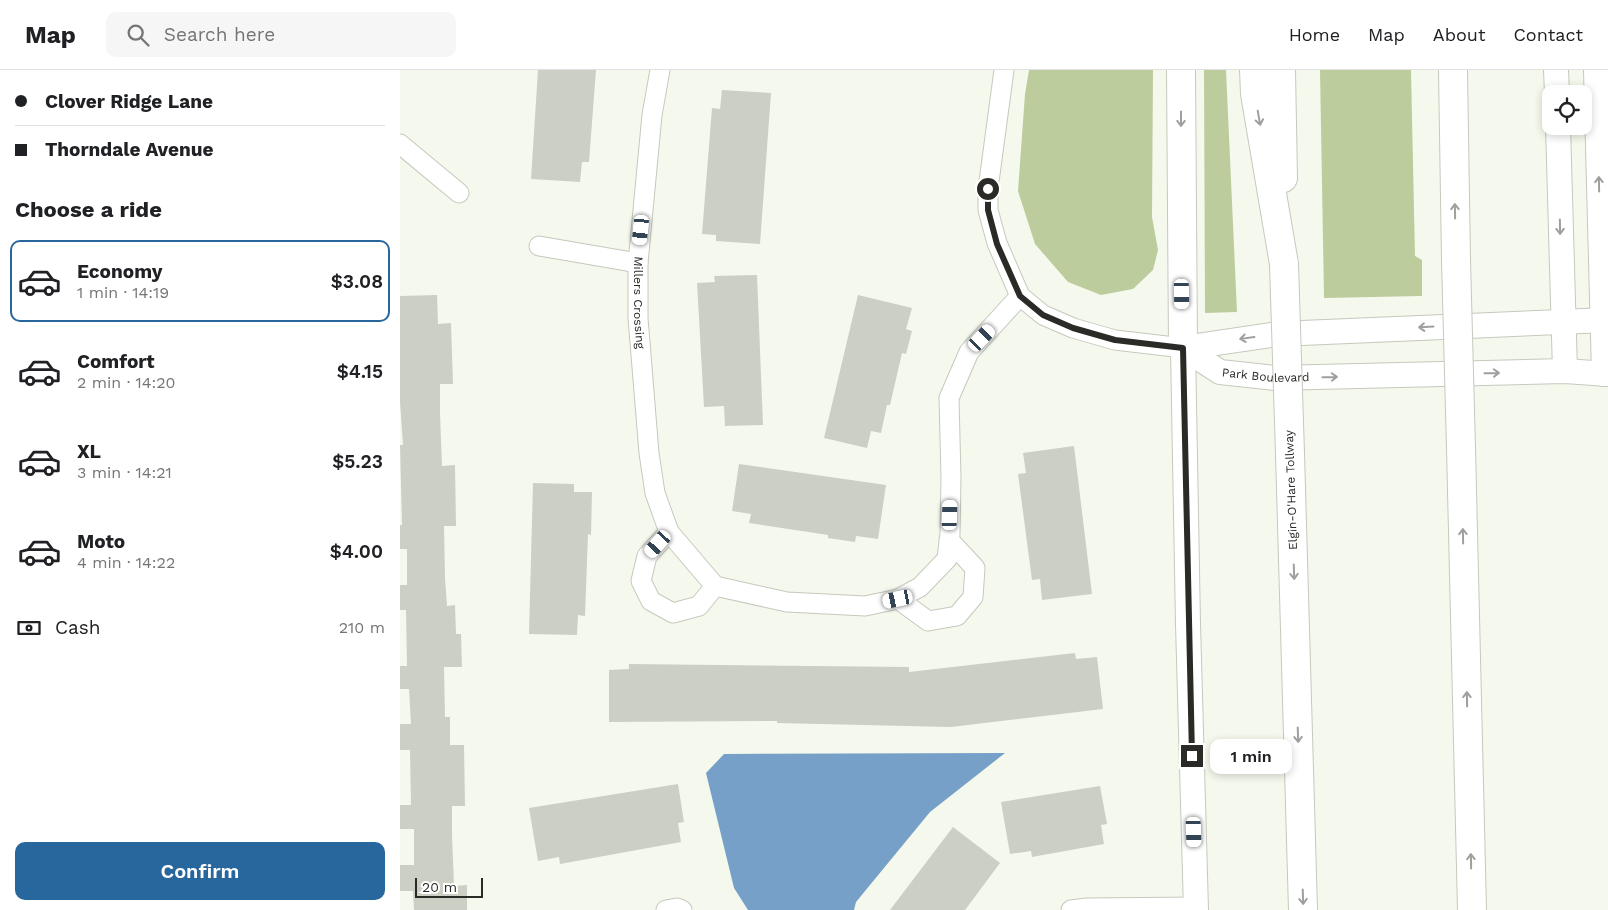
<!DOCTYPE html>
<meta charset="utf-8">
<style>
body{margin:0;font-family:"Work Sans",sans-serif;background:#f6f6f6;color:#202124;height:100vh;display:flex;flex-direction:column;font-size:19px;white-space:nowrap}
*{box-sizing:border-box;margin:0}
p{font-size:16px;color:#757577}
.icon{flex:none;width:28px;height:28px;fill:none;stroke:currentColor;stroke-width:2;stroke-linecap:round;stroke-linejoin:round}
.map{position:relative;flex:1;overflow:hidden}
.side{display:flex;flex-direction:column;background:#fff;width:400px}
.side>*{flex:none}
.banner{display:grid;align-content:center;height:110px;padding:0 15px;background:#fff}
.controls{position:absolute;left:1142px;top:15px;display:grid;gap:10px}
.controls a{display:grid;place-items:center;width:50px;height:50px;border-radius:10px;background:#fff;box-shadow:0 2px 8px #0003;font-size:25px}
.scale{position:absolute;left:15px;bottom:12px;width:68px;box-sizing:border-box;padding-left:5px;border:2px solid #2a2b27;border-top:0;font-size:14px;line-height:18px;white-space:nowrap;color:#2a2b27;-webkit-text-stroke:4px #fff;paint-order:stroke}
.end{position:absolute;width:22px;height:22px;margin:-11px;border:6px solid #2a2b27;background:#fff;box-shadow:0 0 0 2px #fff}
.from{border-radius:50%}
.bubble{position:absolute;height:35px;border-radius:10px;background:#fff;box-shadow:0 2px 8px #0003;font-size:16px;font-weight:600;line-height:35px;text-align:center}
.car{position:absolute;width:15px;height:30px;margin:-15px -8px;border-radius:6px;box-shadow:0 0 4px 1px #0007;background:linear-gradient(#fff 24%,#345 0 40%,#fff 0 76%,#345 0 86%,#fff 0)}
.banner b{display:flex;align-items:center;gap:18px;height:48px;font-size:19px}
.banner b+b{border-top:1px solid #e0e0e0}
.banner i{width:12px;height:12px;background:#202124}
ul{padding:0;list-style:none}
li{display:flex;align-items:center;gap:15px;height:82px;margin:0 10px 8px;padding:0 5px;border:2px solid transparent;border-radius:10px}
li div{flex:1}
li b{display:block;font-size:19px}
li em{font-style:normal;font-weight:600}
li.selected{border-color:#28679e}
li>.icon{width:45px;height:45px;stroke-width:1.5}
h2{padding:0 15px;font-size:22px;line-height:60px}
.pay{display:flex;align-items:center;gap:12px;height:55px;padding:0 15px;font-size:19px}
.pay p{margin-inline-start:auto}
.action{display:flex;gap:10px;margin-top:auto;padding:10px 15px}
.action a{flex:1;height:58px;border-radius:10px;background:#28679e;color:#fff;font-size:20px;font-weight:600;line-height:58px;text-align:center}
header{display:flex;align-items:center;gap:30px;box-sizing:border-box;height:70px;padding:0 25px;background:#fff;border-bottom:1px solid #e0e0e0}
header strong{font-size:24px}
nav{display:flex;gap:28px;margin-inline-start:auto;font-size:18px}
.search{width:350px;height:45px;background:#f6f6f6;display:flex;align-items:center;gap:12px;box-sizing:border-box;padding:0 18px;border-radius:10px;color:#757577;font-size:19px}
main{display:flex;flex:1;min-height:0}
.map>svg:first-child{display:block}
.green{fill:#bdcc9d}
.water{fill:#76a0c7}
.building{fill:#cbcfc4}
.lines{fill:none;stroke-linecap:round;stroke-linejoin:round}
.minor-casing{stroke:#c5c9bd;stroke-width:21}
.tertiary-casing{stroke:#c5c9bd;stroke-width:26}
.motorway-casing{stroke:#c5c9bd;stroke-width:30}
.minor{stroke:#fff;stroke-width:19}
.tertiary{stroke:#fff;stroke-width:24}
.motorway{stroke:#fff;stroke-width:28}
.motorway-bridge-casing{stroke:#c5c9bd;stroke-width:30;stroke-linecap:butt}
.motorway-bridge{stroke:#fff;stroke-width:28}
.oneway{stroke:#9fa09e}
.route{stroke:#2a2b27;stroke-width:6}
.labels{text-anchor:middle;stroke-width:4;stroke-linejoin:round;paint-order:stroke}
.street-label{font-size:12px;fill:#2a2b27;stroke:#fff}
</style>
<header>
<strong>Map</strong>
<div class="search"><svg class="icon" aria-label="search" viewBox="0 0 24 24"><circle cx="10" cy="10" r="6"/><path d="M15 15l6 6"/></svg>Search here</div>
<nav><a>Home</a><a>Map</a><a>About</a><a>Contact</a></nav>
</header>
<main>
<section class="side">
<div class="banner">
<b><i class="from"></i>Clover Ridge Lane</b>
<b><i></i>Thorndale Avenue</b>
</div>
<h2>Choose a ride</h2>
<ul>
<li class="selected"><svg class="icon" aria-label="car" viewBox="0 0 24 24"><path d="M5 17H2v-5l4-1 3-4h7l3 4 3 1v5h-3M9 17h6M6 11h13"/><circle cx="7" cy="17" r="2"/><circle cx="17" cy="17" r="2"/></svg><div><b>Economy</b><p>1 min · 14:19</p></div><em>$3.08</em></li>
<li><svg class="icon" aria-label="car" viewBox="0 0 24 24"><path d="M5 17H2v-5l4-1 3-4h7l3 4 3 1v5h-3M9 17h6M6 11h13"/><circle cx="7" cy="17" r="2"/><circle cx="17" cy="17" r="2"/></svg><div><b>Comfort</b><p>2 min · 14:20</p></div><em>$4.15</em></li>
<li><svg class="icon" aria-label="car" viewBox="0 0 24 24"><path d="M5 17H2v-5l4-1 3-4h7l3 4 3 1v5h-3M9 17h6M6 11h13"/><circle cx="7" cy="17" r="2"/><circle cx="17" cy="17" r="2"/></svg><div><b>XL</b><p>3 min · 14:21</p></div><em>$5.23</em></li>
<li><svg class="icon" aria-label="car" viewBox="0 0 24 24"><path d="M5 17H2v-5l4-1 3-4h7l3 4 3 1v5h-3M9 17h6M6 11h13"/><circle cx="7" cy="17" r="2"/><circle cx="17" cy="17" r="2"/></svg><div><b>Moto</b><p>4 min · 14:22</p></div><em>$4.00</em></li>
</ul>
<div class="pay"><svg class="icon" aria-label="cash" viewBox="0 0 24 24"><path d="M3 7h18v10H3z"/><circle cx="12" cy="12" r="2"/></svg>Cash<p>210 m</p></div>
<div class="action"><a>Confirm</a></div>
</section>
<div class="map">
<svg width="1208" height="840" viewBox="0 0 1208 840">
<rect width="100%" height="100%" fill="#f5f9ed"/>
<g class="green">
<polygon points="629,0 753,0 752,147 758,180 753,200 733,219 701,225 668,212 635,174 618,121 625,24"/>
<polygon points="804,0 826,0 837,242 805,243"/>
<polygon points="920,0 1011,0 1015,186 1022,190 1022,226 924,228"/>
</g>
<polygon class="water" points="605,683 530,742 456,832 454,840 348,840 334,818 306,703 324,684"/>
<g class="building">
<polygon points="138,0 196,0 189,92 182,92 180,112 131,109"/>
<polygon points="322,20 371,23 360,174 316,171 316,165 302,164 312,38 320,39"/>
<polygon points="357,205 363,355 325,356 324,336 304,337 297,213 315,212 314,206"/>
<polygon points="37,225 38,254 51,253 53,314 40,314 40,343 42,396 55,395 56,456 44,456 45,508 47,536 55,535 56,564 61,564 62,597 44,597 45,647 50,647 50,675 64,675 65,736 52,736 52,765 54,816 67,815 67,840 14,840 13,821 0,821 0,795 14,795 14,759 0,759 0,735 11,735 10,680 0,680 0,654 11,654 9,619 0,619 0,596 7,596 6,540 0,540 0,515 7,515 7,479 0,479 0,455 2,455 0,375 3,375 0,332 0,226"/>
<polygon points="458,225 512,238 506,259 512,261 506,284 502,283 490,335 487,335 481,363 471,361 467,378 424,368"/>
<polygon points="674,376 692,524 642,530 640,509 632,510 618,404 626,403 623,383"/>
<polygon points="339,394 486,415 478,469 456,466 455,472 428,468 428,465 349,453 351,444 332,441"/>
<polygon points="133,413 174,414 174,422 192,422 191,465 188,464 185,546 178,545 177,565 129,564"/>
<polygon points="675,583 676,589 697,587 703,639 551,657 377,653 377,651 209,652 209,600 229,599 229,594 509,597 509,602"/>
<polygon points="278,714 284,752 278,753 281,772 160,794 159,787 138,791 129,738"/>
<polygon points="700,716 707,754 701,755 704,774 632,787 631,781 610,784 601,732"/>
<polygon points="553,757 600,793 565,840 490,840"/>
</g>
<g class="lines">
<g class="minor-casing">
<g id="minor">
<path id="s1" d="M 260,0 L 252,45 L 238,193 L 238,248 L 249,383 L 255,423 L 269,462 L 315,516 L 387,532 L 465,536 L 498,529 L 520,517 L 547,489 L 550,464 L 551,408 L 549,328 L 569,282 L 620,226"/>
<polyline points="604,0 588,119 588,140 597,173 620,226 643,245 673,258 715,270 783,278"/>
<polyline points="0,74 59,123"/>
<polyline points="139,176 238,193"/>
<polyline points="269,462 247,486 241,511 251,531 273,543 299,536 315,516"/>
<polyline points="498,529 528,551 557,546 573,527 575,498 549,470"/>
<polyline points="266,840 277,838 282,840"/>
<polyline points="671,840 687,838 796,837"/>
</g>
</g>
<g class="tertiary-casing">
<g id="tertiary">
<polyline points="1156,0 1157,24"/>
<polyline points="1196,0 1204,304"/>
<polyline points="1158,56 1165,301"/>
<polyline points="783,278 788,554 796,840"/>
<path id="s2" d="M 783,278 L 820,302 L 875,308 L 1165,301 L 1208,304"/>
<polyline points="783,278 878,264 1208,250"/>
</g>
</g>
<g class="motorway-casing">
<g id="motorway">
<polyline points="781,0 783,278"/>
<polyline points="854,0 855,24 884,194"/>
<polyline points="881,0 883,108"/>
<polyline points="1053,0 1056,190"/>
<polyline points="1061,378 1072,840"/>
<polyline points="890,384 903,840"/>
</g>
</g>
<use href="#minor" class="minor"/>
<use href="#tertiary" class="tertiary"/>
<use href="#motorway" class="motorway"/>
<g class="motorway-bridge-casing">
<g id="motorway-bridge">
<polyline points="1056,190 1061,378"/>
<polyline points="884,194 890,384"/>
</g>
</g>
<use href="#motorway-bridge" class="motorway-bridge"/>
</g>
<defs><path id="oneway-shaft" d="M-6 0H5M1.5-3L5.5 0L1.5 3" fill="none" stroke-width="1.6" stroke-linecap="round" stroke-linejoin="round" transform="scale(1.25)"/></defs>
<g class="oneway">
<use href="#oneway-shaft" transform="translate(859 48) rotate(80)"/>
<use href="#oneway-shaft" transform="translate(781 49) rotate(90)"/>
<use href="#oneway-shaft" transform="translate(1199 114) rotate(-91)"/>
<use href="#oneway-shaft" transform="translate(1055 141) rotate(-91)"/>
<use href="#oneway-shaft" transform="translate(1160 157) rotate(89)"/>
<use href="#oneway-shaft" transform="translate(1026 257) rotate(177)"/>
<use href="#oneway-shaft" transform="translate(847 268) rotate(172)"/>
<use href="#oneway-shaft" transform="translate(1092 303) rotate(-1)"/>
<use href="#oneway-shaft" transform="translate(930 307) rotate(-1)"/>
<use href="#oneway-shaft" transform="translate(1063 466) rotate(-91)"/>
<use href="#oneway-shaft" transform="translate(894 502) rotate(88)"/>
<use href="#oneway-shaft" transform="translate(1067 629) rotate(-91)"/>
<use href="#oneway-shaft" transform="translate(898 665) rotate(88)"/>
<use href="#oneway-shaft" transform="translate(1071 791) rotate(-91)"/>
<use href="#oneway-shaft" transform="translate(903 827) rotate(88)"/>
</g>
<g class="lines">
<polyline class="route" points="588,119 588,140 597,174 620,226 643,245 673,258 715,270 783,278 792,686"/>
</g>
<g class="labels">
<g class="street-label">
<text dy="4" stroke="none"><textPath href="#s1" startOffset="234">Millers Crossing</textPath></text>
<text dy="4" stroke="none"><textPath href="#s2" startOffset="90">Park Boulevard</textPath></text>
<text transform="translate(891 420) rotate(-92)" y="4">Elgin-O'Hare Tollway</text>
</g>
</g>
</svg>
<div class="controls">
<a><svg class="icon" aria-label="locate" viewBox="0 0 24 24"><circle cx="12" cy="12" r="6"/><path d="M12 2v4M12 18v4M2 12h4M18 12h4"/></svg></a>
</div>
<div class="scale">20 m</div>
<i class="end from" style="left:588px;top:119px"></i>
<i class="end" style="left:792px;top:686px"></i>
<div class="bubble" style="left:810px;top:669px;width:82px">1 min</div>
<i class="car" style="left:241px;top:160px;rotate:186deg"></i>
<i class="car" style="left:782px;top:224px;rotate:179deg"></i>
<i class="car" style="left:582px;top:268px;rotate:44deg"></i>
<i class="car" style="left:550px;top:445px;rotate:2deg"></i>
<i class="car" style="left:258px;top:474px;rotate:222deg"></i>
<i class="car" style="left:498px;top:529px;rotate:258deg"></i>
<i class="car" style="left:794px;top:762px;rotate:178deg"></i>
</div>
</main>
